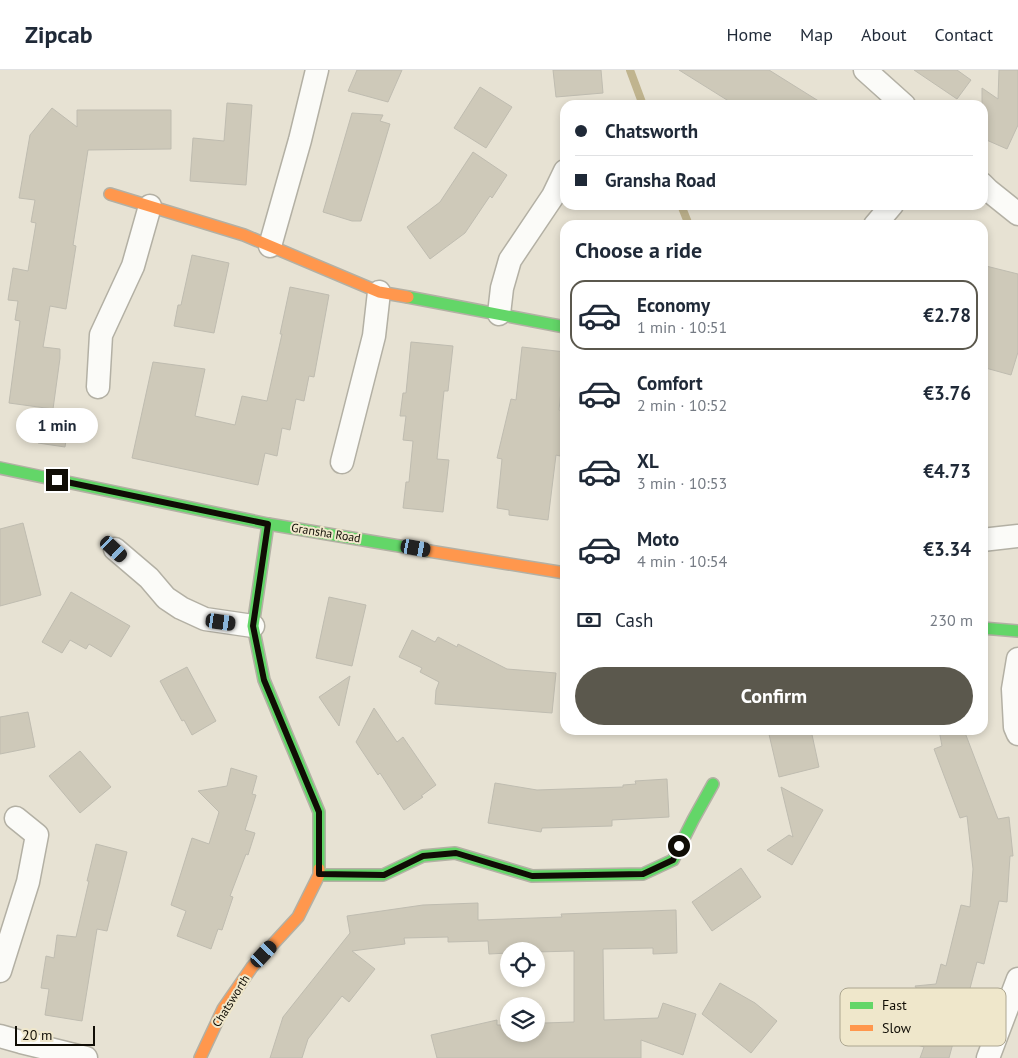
<!DOCTYPE html>
<meta charset="utf-8">
<style>
body{margin:0;font-family:"PT Sans",sans-serif;background:#f6f6f7;color:#1f2937;height:100vh;display:flex;flex-direction:column;font-size:19px;white-space:nowrap}
*{box-sizing:border-box;margin:0}
p{font-size:16px;color:#747a83}
.icon{flex:none;width:28px;height:28px;fill:none;stroke:currentColor;stroke-width:2;stroke-linecap:round;stroke-linejoin:round}
.map{position:relative;flex:1;overflow:hidden}
.panel{position:absolute;left:560px;top:150px;width:428px;height:515px;display:flex;flex-direction:column;background:#fff;border-radius:15px;box-shadow:0 2px 8px #0003}
.panel>*{flex:none}
.guide{position:absolute;left:560px;top:30px;width:428px;height:110px;border-radius:15px;box-shadow:0 2px 8px #0003;display:grid;align-content:center;height:110px;padding:0 15px;background:#fff}
.buttons{position:absolute;left:500px;top:872px;display:grid;gap:10px}
.buttons a{display:grid;place-items:center;width:45px;height:45px;border-radius:50%;background:#fff;box-shadow:0 2px 8px #0003;font-size:25px}
.scale{position:absolute;left:15px;bottom:12px;width:80px;box-sizing:border-box;padding-left:5px;border:2px solid #100d05;border-top:0;font-size:14px;line-height:18px;white-space:nowrap;color:#100d05;-webkit-text-stroke:4px #efe7cb;paint-order:stroke}
.end{position:absolute;width:22px;height:22px;margin:-11px;border:6px solid #100d05;background:#fff;box-shadow:0 0 0 2px #fff}
.from{border-radius:50%}
.bubble{position:absolute;height:35px;border-radius:18px;background:#fff;box-shadow:0 2px 8px #0003;font-size:16px;font-weight:800;line-height:35px;text-align:center}
.car{position:absolute;width:15px;height:30px;margin:-15px -8px;border-radius:6px;box-shadow:0 0 4px 1px #0007;background:linear-gradient(#222 24%,#8ab4d8 0 40%,#222 0 76%,#8ab4d8 0 86%,#222 0)}
.guide b{display:flex;align-items:center;gap:18px;height:48px;font-size:19px}
.guide b+b{border-top:1px solid #e0e1e3}
.guide i{width:12px;height:12px;background:#1f2937}
ul{padding:0;list-style:none}
li{display:flex;align-items:center;gap:15px;height:70px;margin:0 10px 8px;padding:0 5px;border:2px solid transparent;border-radius:15px}
li div{flex:1}
li b{display:block;font-size:19px}
li em{font-style:normal;font-weight:800}
li.active{border-color:#5b584d}
li>.icon{width:45px;height:45px;stroke-width:1.5}
h2{padding:0 15px;font-size:22px;line-height:60px}
.pay{display:flex;align-items:center;gap:12px;height:55px;padding:0 15px;font-size:19px}
.pay p{margin-inline-start:auto}
.primary-button{display:flex;gap:10px;margin-top:auto;padding:10px 15px}
.primary-button a{flex:1;height:58px;border-radius:30px;background:#5b584d;color:#fff;font-size:20px;font-weight:800;line-height:58px;text-align:center}
header{display:flex;align-items:center;gap:30px;box-sizing:border-box;height:70px;padding:0 25px;background:#fff;border-bottom:1px solid #e0e1e3}
header strong{font-size:24px}
nav{display:flex;gap:28px;margin-inline-start:auto;font-size:18px}
.map>svg:first-child{display:block}
.lines{fill:none;stroke-linecap:round;stroke-linejoin:round}
.stream{stroke:#c0b48e;stroke-width:8}
.building{fill:#cec9b9;stroke:#bfbcb0}
.street-casing{stroke:#b3b0a4;stroke-width:25}
.fast-casing{stroke:#b3b0a4;stroke-width:14}
.slow-casing{stroke:#b3b0a4;stroke-width:14}
.street{stroke:#fbfbf8;stroke-width:22}
.fast{stroke:#63d668;stroke-width:11}
.slow{stroke:#ff974d;stroke-width:11}
.route{stroke:#100d05;stroke-width:6}
.labels{text-anchor:middle;stroke-width:4;stroke-linejoin:round;paint-order:stroke}
.street-label{font-size:12px;fill:#100d05;stroke:#efe7cb}
.key{fill:#efe7cb;stroke:#aca690;stroke-width:1}
.key-label{font-size:14px;fill:#100d05}
</style>
<header>
<strong>Zipcab</strong>
<nav><a>Home</a><a>Map</a><a>About</a><a>Contact</a></nav>
</header>
<div class="map">
<svg width="1018" height="988" viewBox="0 0 1018 988">
<rect width="100%" height="100%" fill="#e7e2d3"/>
<g class="lines">
<g class="stream">
<polyline points="630,0 643,35"/>
<polyline points="681,135 689,155"/>
</g>
</g>
<g class="building">
<polygon points="357,0 402,0 388,32 348,21"/>
<polygon points="553,0 601,0 603,23 556,27"/>
<polygon points="679,0 769,0 825,35 735,35"/>
<polygon points="914,0 957,0 971,10 957,29"/>
<polygon points="999,0 1018,0 1018,55 1007,79 982,68 982,18 998,29"/>
<polygon points="480,17 512,37 486,78 454,58"/>
<polygon points="227,33 252,35 246,115 190,111 193,68 224,71"/>
<polygon points="52,38 77,57 77,40 171,40 171,79 88,80 73,175 76,176 66,239 50,236 43,277 60,279 60,288 53,339 9,333 20,251 15,250 18,231 8,230 13,198 28,201 36,153 31,152 35,130 19,128 30,65"/>
<polygon points="352,43 383,45 380,51 390,54 361,151 352,151 323,142"/>
<polygon points="473,82 507,105 492,128 490,126 465,163 430,189 407,157 440,132"/>
<polygon points="192,185 229,193 214,263 174,256 178,235 181,235"/>
<polygon points="982,195 1018,204 1018,282 1011,305 982,297"/>
<polygon points="290,217 329,225 314,307 309,306 304,331 296,329 290,360 282,358 277,386 265,383 258,415 132,388 153,292 205,299 195,346 235,355 242,326 267,331 282,264 280,264"/>
<polygon points="411,272 453,276 448,321 444,321 437,389 449,390 443,442 403,438 406,412 409,412 413,371 403,370 406,346 400,346 403,323 406,323"/>
<polygon points="522,277 565,282 559,340 565,342 565,366 560,386 556,385 548,450 509,445 509,440 497,438 502,389 497,388 511,329 516,330"/>
<polygon points="41,348 69,351 65,377 38,373"/>
<polygon points="23,453 41,525 0,536 0,459"/>
<polygon points="71,522 130,556 111,587 89,574 86,579 70,570 62,583 42,572"/>
<polygon points="329,527 366,535 352,596 316,588"/>
<polygon points="412,560 435,572 438,567 457,577 458,574 507,599 556,603 552,643 435,634 436,620 439,612 420,602 422,598 399,587"/>
<polygon points="187,597 216,651 192,665 184,650 182,651 160,611"/>
<polygon points="350,606 339,656 319,627"/>
<polygon points="374,638 397,672 403,667 436,715 421,726 423,727 404,740 380,703 378,705 356,672"/>
<polygon points="28,642 35,677 0,684 0,647"/>
<polygon points="768,660 811,660 819,697 779,707"/>
<polygon points="939,660 964,660 998,749 1009,747 1013,786 1010,786 1007,832 999,831 984,894 977,892 964,941 962,940 949,988 920,988 924,977 911,973 923,930 915,916 936,914 941,894 946,896 961,835 970,837 973,799 967,746 960,748 934,679 942,676"/>
<polygon points="80,681 111,717 80,743 49,706"/>
<polygon points="231,698 257,706 252,724 256,725 245,760 255,763 248,785 246,784 230,826 233,827 222,860 218,859 211,879 177,866 186,841 171,835 192,768 209,774 219,742 198,721 227,716"/>
<polygon points="667,709 669,747 612,750 612,756 542,758 541,762 488,753 495,713 537,720 623,717 623,715 636,714 635,711"/>
<polygon points="781,717 823,740 792,795 767,780 789,765 793,767"/>
<polygon points="96,774 127,782 107,861 97,859 82,951 45,945 49,919 41,918 46,886 54,888 57,865 76,867 89,811 87,811"/>
<polygon points="741,798 761,827 712,861 692,832"/>
<polygon points="478,833 478,850 562,847 561,844 676,840 677,883 653,884 653,878 603,879 604,950 658,948 663,933 696,944 683,985 641,970 641,988 437,988 431,965 497,950 497,955 509,955 509,964 536,964 536,955 544,955 544,953 574,952 574,881 536,882 536,881 509,881 509,883 489,884 488,871 448,872 448,867 404,868 405,874 352,881 375,899 349,932 342,926 308,969 302,988 270,988 283,947 350,863 347,846 423,835"/>
<polygon points="720,913 755,933 777,951 751,983 702,944"/>
</g>
<g class="lines">
<g class="street-casing">
<g id="street">
<polyline points="865,0 904,35"/>
<polyline points="982,114 988,120 1018,144"/>
<polyline points="875,155 892,135"/>
<polyline points="270,176 300,70 317,0"/>
<polyline points="499,244 502,218 510,190 553,126 565,101"/>
<polyline points="98,317 101,265 133,196 150,136"/>
<polyline points="342,392 374,266 379,222"/>
<polyline points="982,470 1018,466"/>
<polyline points="115,479 149,508 166,528 181,538 205,549 253,556"/>
<polyline points="1018,589 1013,619 1015,657 1018,664"/>
<polyline points="0,901 28,812 37,765 16,748"/>
<polyline points="0,966 21,972 86,988"/>
<polyline points="988,988 1018,909"/>
</g>
</g>
<g class="fast-casing">
<g id="fast">
<polyline points="408,227 565,257"/>
<polyline points="0,398 268,454 429,481"/>
<polyline points="268,454 253,556 264,610 319,742 319,799"/>
<polyline points="982,558 1018,561"/>
<polyline points="319,805 383,805 423,786 455,783 532,806 643,804 673,790 693,750 713,714"/>
</g>
</g>
<g class="slow-casing">
<g id="slow">
<polyline points="110,124 244,165 379,222 408,227"/>
<polyline points="429,481 565,503"/>
<polyline points="200,988 223,939 252,897 298,847 319,805 319,799"/>
</g>
</g>
<use href="#street" class="street"/>
<use href="#fast" class="fast"/>
<use href="#slow" class="slow"/>
</g>
<g class="lines">
<polyline class="route" points="57,410 268,454 253,556 264,610 319,742 319,804 384,805 423,786 456,783 532,806 643,804 673,790 679,776"/>
</g>
<g class="labels">
<g class="street-label">
<text transform="translate(326 463) rotate(9)" y="4">Gransha Road</text>
<text transform="translate(231 931) rotate(-58)" y="4">Chatsworth</text>
</g>
</g>
<rect x="840" y="918" width="166" height="58" rx="8" class="key"/>
<rect x="850" y="932" width="23" height="7" fill="#63d668"/>
<rect x="850" y="955" width="23" height="6" fill="#ff974d"/>
<g class="key-label">
<text x="882" y="940">Fast</text>
<text x="882" y="963">Slow</text>
</g>
</svg>
<div class="buttons">
<a><svg class="icon" aria-label="locate" viewBox="0 0 24 24"><circle cx="12" cy="12" r="6"/><path d="M12 2v4M12 18v4M2 12h4M18 12h4"/></svg></a>
<a><svg class="icon" aria-label="layers" viewBox="0 0 24 24"><path d="M12 4l9 5-9 5-9-5zM3 14l9 5 9-5"/></svg></a>
</div>
<div class="scale">20 m</div>
<i class="end from" style="left:679px;top:776px"></i>
<i class="end" style="left:57px;top:410px"></i>
<div class="bubble" style="left:16px;top:338px;width:82px">1 min</div>
<i class="car" style="left:416px;top:478px;rotate:100deg"></i>
<i class="car" style="left:114px;top:479px;rotate:133deg"></i>
<i class="car" style="left:221px;top:552px;rotate:98deg"></i>
<i class="car" style="left:264px;top:884px;rotate:43deg"></i>
<div class="guide">
<b><i class="from"></i>Chatsworth</b>
<b><i></i>Gransha Road</b>
</div>
<section class="panel">
<h2>Choose a ride</h2>
<ul>
<li class="active"><svg class="icon" aria-label="car" viewBox="0 0 24 24"><path d="M5 17H2v-5l4-1 3-4h7l3 4 3 1v5h-3M9 17h6M6 11h13"/><circle cx="7" cy="17" r="2"/><circle cx="17" cy="17" r="2"/></svg><div><b>Economy</b><p>1 min · 10:51</p></div><em>€2.78</em></li>
<li><svg class="icon" aria-label="car" viewBox="0 0 24 24"><path d="M5 17H2v-5l4-1 3-4h7l3 4 3 1v5h-3M9 17h6M6 11h13"/><circle cx="7" cy="17" r="2"/><circle cx="17" cy="17" r="2"/></svg><div><b>Comfort</b><p>2 min · 10:52</p></div><em>€3.76</em></li>
<li><svg class="icon" aria-label="car" viewBox="0 0 24 24"><path d="M5 17H2v-5l4-1 3-4h7l3 4 3 1v5h-3M9 17h6M6 11h13"/><circle cx="7" cy="17" r="2"/><circle cx="17" cy="17" r="2"/></svg><div><b>XL</b><p>3 min · 10:53</p></div><em>€4.73</em></li>
<li><svg class="icon" aria-label="car" viewBox="0 0 24 24"><path d="M5 17H2v-5l4-1 3-4h7l3 4 3 1v5h-3M9 17h6M6 11h13"/><circle cx="7" cy="17" r="2"/><circle cx="17" cy="17" r="2"/></svg><div><b>Moto</b><p>4 min · 10:54</p></div><em>€3.34</em></li>
</ul>
<div class="pay"><svg class="icon" aria-label="cash" viewBox="0 0 24 24"><path d="M3 7h18v10H3z"/><circle cx="12" cy="12" r="2"/></svg>Cash<p>230 m</p></div>
<div class="primary-button"><a>Confirm</a></div>
</section>
</div>
